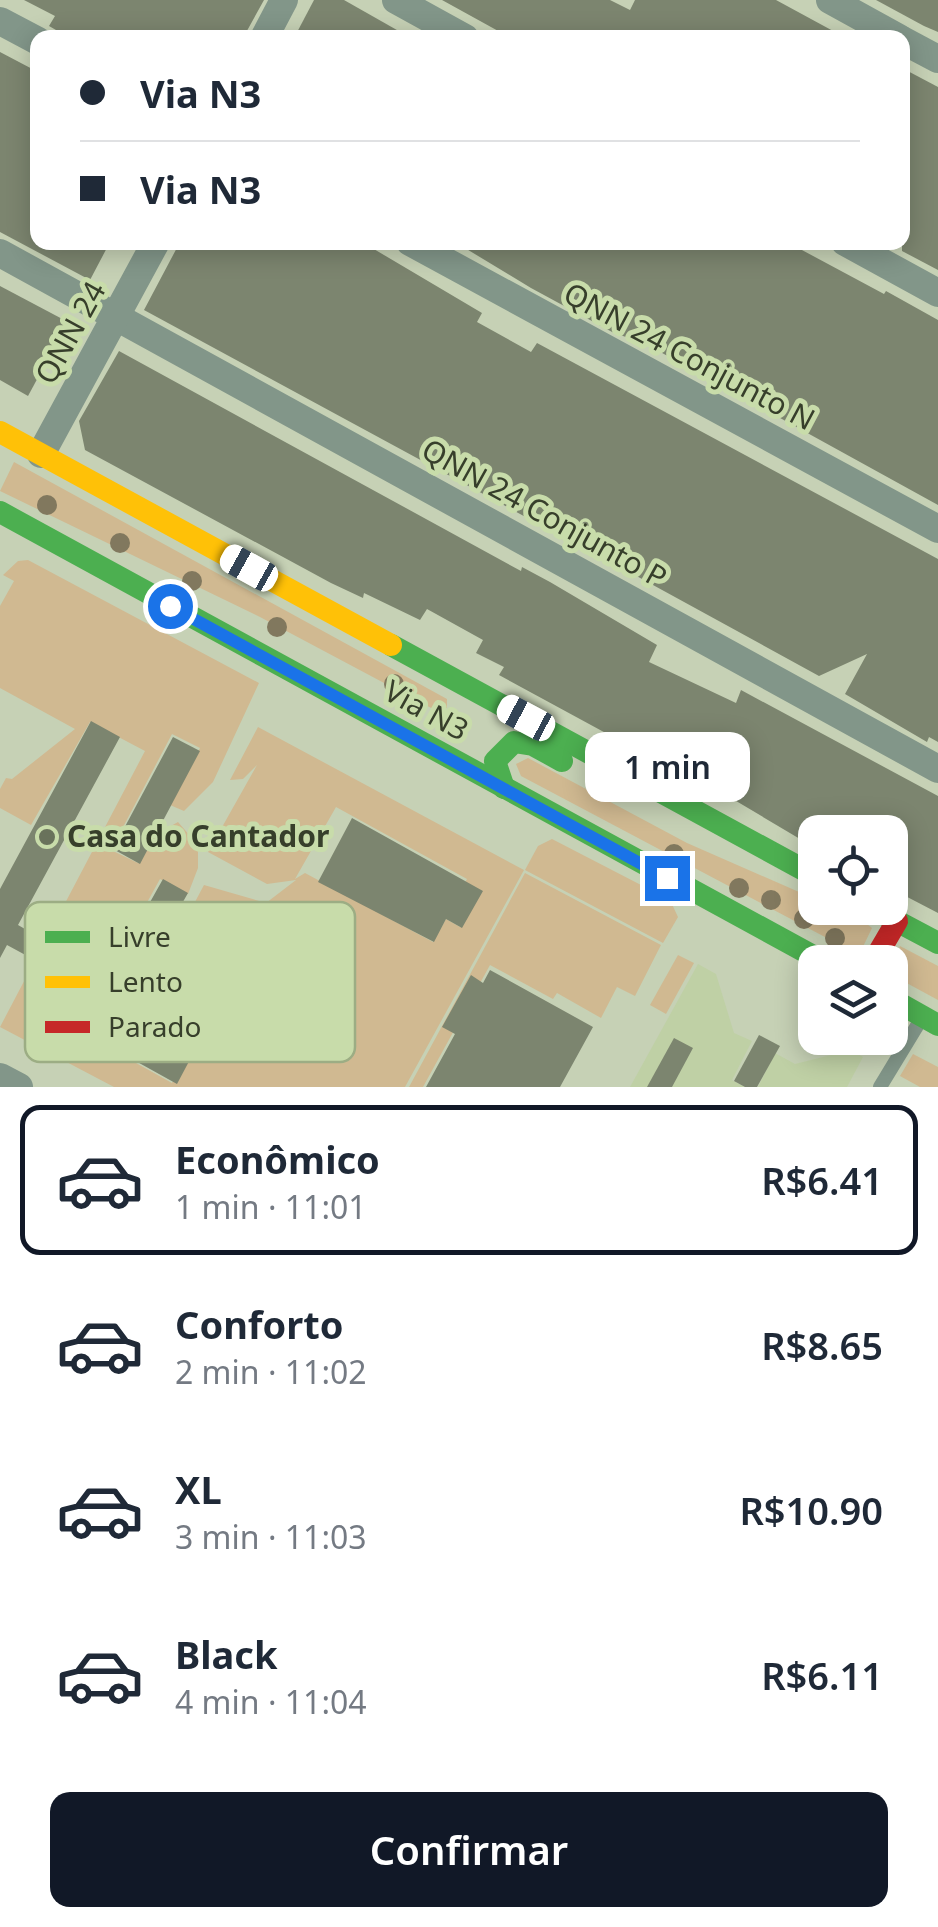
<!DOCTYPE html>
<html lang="pt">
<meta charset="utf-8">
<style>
body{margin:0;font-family:"Noto Sans",sans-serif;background:#f6f6f7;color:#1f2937;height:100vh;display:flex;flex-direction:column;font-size:38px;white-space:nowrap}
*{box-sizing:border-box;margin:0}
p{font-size:32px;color:#747a83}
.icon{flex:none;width:55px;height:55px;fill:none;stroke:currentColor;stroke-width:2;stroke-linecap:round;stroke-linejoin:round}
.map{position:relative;height:1087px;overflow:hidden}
.side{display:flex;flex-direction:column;background:#fff;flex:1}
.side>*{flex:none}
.guide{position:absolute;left:30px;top:30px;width:880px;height:220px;border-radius:20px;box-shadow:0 5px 25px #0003;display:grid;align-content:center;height:220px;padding:0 50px;background:#fff}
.buttons{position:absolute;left:798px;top:815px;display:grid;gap:20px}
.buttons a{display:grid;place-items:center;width:110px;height:110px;border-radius:20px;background:#fff;box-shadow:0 5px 25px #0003;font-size:50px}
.end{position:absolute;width:45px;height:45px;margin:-22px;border:12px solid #1a73e8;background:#fff;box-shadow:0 0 0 5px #fff}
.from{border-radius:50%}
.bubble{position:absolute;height:70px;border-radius:20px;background:#fff;box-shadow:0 5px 25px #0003;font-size:32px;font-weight:600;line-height:70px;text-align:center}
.car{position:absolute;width:30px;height:60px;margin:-30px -15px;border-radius:12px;box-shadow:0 0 8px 2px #0007;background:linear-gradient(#fff 24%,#345 0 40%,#fff 0 76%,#345 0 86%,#fff 0)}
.guide b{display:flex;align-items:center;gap:35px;height:95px;font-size:38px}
.guide b+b{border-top:2px solid #e0e1e3}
.guide i{width:25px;height:25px;background:#1f2937}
ul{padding:18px 0 0;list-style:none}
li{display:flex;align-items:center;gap:30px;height:150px;margin:0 20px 15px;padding:0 30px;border:5px solid transparent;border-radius:20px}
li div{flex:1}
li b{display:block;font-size:38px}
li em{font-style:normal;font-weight:600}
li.active{border-color:#111827}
li>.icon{width:90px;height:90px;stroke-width:1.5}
.action{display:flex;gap:20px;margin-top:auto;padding:20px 50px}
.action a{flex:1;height:115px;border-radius:20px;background:#111827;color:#fff;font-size:40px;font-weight:600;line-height:115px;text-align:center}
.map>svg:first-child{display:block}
.built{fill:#bfd0a5}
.green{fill:#d0b991;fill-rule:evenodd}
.building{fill:#7c856f}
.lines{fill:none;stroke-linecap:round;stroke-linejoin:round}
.lane{stroke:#829689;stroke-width:14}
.street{stroke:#829689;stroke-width:28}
.fast{stroke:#4caf50;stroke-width:22}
.slow{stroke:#ffc107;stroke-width:22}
.jam{stroke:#c62828;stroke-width:22}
.tree{fill:#81785e}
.route{stroke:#1a73e8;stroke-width:12}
.poi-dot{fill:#69725b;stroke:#c8dcaa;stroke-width:4}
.labels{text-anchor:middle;stroke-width:10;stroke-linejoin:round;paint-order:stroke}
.street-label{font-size:30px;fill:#373f2b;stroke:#c8dcaa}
.poi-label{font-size:30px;font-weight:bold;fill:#373f2b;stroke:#c8dcaa;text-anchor:start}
.key{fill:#c8dcaa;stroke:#9cad84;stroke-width:2.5}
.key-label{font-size:28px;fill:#373f2b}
</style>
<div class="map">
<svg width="938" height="1087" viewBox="0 0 938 1087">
<rect width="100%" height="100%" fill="#c6d1b5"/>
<g class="built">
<polygon points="698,964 716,974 734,1033 752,1041 732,1080 745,1087 630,1087"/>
<polygon points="851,1050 863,1057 847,1087 758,1087 775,1053 795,1064"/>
</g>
<g class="green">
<polygon points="14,462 447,699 447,708 433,709 260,617 0,491"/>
<path d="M 28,560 L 259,683 L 213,782 L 184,811 L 170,805 L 200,748 L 172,734 L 111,850 L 138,863 L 151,837 L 178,822 L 198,845 L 198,868 L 188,894 L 160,879 L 144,908 L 172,923 L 156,954 L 156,975 L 125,1015 L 101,1001 L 82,1033 L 172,1083 L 190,1051 L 134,1020 L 146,1003 L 197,1031 L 236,963 L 180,930 L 204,885 L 266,903 L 296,880 L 267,884 L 208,852 L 257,765 L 243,779 L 230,780 L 258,727 L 524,870 L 405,1087 L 114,1087 L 0,1027 L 145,751 L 90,722 L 31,825 L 0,808 L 0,789 L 6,778 L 12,779 L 75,729 L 0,688 L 0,606 L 14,581 L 3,575 L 18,561 ZM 336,807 L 467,879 L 452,907 L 467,916 L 460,927 L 446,919 L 433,942 L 305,873 L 295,879 Z"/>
<polygon points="528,758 687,843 815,899 815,908 832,908 867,924 872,928 859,955 521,776 516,764"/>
<polygon points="552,839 670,900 678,917 663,943 525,870 538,846"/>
<polygon points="525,873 661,945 635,996 617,987 601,1018 557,993 553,999 490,965 423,1087 409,1087"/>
<polygon points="900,946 938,966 938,1000 890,974"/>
<polygon points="678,955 694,963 666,1014 650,1005"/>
<polygon points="913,1054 938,1067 938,1087 920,1087 900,1076"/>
</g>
<g class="building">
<polygon points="24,0 264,0 243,38 70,38 49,26 55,16"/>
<polygon points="314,0 344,0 411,38 294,38"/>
<polygon points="442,0 610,0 630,10 635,0 776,0 846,38 511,38"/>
<polygon points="876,0 938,0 938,32 924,26"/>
<polygon points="0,52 38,72 38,242 110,242 90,280 0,232"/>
<polygon points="902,68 938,87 938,270 902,251"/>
<polygon points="180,242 362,242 482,313 477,322 531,352 537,343 938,559 938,742 929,737 927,742 845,694 867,654 819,676 600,556 605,546 558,519 548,516 544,527 144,310"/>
<polygon points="455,242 787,242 884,294 886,291 938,320 938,505 644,343 614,333 531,288"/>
<polygon points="0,286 68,322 28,396 0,380"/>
<polygon points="119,351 521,571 522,567 550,582 657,645 649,662 736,703 741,690 938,796 938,913 890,888 890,832 815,832 815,845 800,839 694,776 700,764 645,734 637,750 499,675 504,667 476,653 483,640 427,609 420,620 364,593 363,598 331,583 85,450 79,421"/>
<polygon points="91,721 120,737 18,925 53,945 42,964 7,945 0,958 0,889"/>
<polygon points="173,737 200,751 140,864 113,849"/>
<polygon points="352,818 483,891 462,928 446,919 434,942 318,882"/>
<polygon points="163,879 188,893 168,928 233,964 186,1048 194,1052 177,1084 87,1034 104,1003 140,1023 169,970 126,945"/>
<polygon points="490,970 593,1027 560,1087 426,1087 455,1034 442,1027 471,975 483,983"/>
<polygon points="759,1035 780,1046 757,1087 745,1087 734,1081"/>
<polygon points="674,1038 693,1048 672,1087 647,1087"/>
</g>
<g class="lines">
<polyline class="lane" points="880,1087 920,1021"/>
<g class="street">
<polyline points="396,0 465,38"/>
<polyline points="830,0 899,38"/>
<polyline points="0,21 38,41"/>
<polyline points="264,38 284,0"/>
<polyline points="902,40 938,59"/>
<polyline points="410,242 938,529"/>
<polyline points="845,242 938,293"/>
<polyline points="0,253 938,769"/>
<polyline points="41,454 156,242"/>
<polyline points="0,1077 19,1087"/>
</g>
<g class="fast">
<polyline points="0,512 824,962"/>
<polyline points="391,645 815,876"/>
<polyline points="504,788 495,761 514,742 533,745 562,761"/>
<polyline points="872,908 938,943"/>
<polyline points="890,998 938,1025"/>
</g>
<polyline class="slow" points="0,432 391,645"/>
<polyline class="jam" points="873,962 897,921"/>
</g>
<g class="tree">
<circle cx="47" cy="505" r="10"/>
<circle cx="120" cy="543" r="10"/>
<circle cx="192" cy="581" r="10"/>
<circle cx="277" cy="627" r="10"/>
<circle cx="394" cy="684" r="10"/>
<circle cx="674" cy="854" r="10"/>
<circle cx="739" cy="888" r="10"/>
<circle cx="771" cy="900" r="10"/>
<circle cx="804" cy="919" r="10"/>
<circle cx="835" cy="938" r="10"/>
</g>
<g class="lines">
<polyline class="route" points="170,606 667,878"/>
</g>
<circle class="poi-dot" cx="47" cy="837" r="10"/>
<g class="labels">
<g class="street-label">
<text transform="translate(71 333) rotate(-61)" y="10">QNN 24</text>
<text transform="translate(689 357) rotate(28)" y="10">QNN 24 Conjunto N</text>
<text transform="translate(544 514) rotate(29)" y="10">QNN 24 Conjunto P</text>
<text transform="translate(426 711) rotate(29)" y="10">Via N3</text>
</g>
<g class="poi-label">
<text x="67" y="847">Casa do Cantador</text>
</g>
</g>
<rect x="25" y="902" width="330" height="160" rx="15" class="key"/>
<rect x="45" y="931" width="45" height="12" fill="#4caf50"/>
<rect x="45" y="976" width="45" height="12" fill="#ffc107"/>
<rect x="45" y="1021" width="45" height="12" fill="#c62828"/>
<g class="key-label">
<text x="108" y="947">Livre</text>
<text x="108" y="992">Lento</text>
<text x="108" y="1037">Parado</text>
</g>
</svg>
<div class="buttons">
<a><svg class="icon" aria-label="locate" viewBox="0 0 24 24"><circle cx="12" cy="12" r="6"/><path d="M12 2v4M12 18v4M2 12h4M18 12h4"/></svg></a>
<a><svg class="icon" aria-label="layers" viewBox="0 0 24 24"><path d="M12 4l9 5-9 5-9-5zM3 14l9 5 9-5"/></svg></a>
</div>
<i class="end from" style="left:170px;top:606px"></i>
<i class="end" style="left:667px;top:878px"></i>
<div class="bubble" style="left:585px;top:732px;width:165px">1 min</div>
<i class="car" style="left:249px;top:568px;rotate:299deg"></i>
<i class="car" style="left:526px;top:718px;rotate:298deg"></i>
<div class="guide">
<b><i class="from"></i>Via N3</b>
<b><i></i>Via N3</b>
</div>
</div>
<section class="side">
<ul>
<li class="active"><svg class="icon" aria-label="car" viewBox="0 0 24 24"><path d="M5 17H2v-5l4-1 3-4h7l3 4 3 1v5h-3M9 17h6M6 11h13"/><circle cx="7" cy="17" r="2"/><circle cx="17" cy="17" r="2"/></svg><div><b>Econômico</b><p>1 min · 11:01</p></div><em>R$6.41</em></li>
<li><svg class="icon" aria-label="car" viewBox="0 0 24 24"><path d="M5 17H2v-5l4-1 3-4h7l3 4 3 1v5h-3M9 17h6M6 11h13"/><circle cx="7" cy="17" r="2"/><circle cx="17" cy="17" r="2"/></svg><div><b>Conforto</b><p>2 min · 11:02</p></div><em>R$8.65</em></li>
<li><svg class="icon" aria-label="car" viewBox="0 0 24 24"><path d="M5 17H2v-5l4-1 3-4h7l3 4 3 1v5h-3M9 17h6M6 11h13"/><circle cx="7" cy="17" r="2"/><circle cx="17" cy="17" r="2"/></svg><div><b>XL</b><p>3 min · 11:03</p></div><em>R$10.90</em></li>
<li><svg class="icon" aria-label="car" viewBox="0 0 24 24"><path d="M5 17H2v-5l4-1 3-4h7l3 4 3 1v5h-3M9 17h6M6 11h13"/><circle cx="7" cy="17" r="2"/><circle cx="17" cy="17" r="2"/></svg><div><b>Black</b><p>4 min · 11:04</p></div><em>R$6.11</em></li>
</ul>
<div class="action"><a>Confirmar</a></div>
</section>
